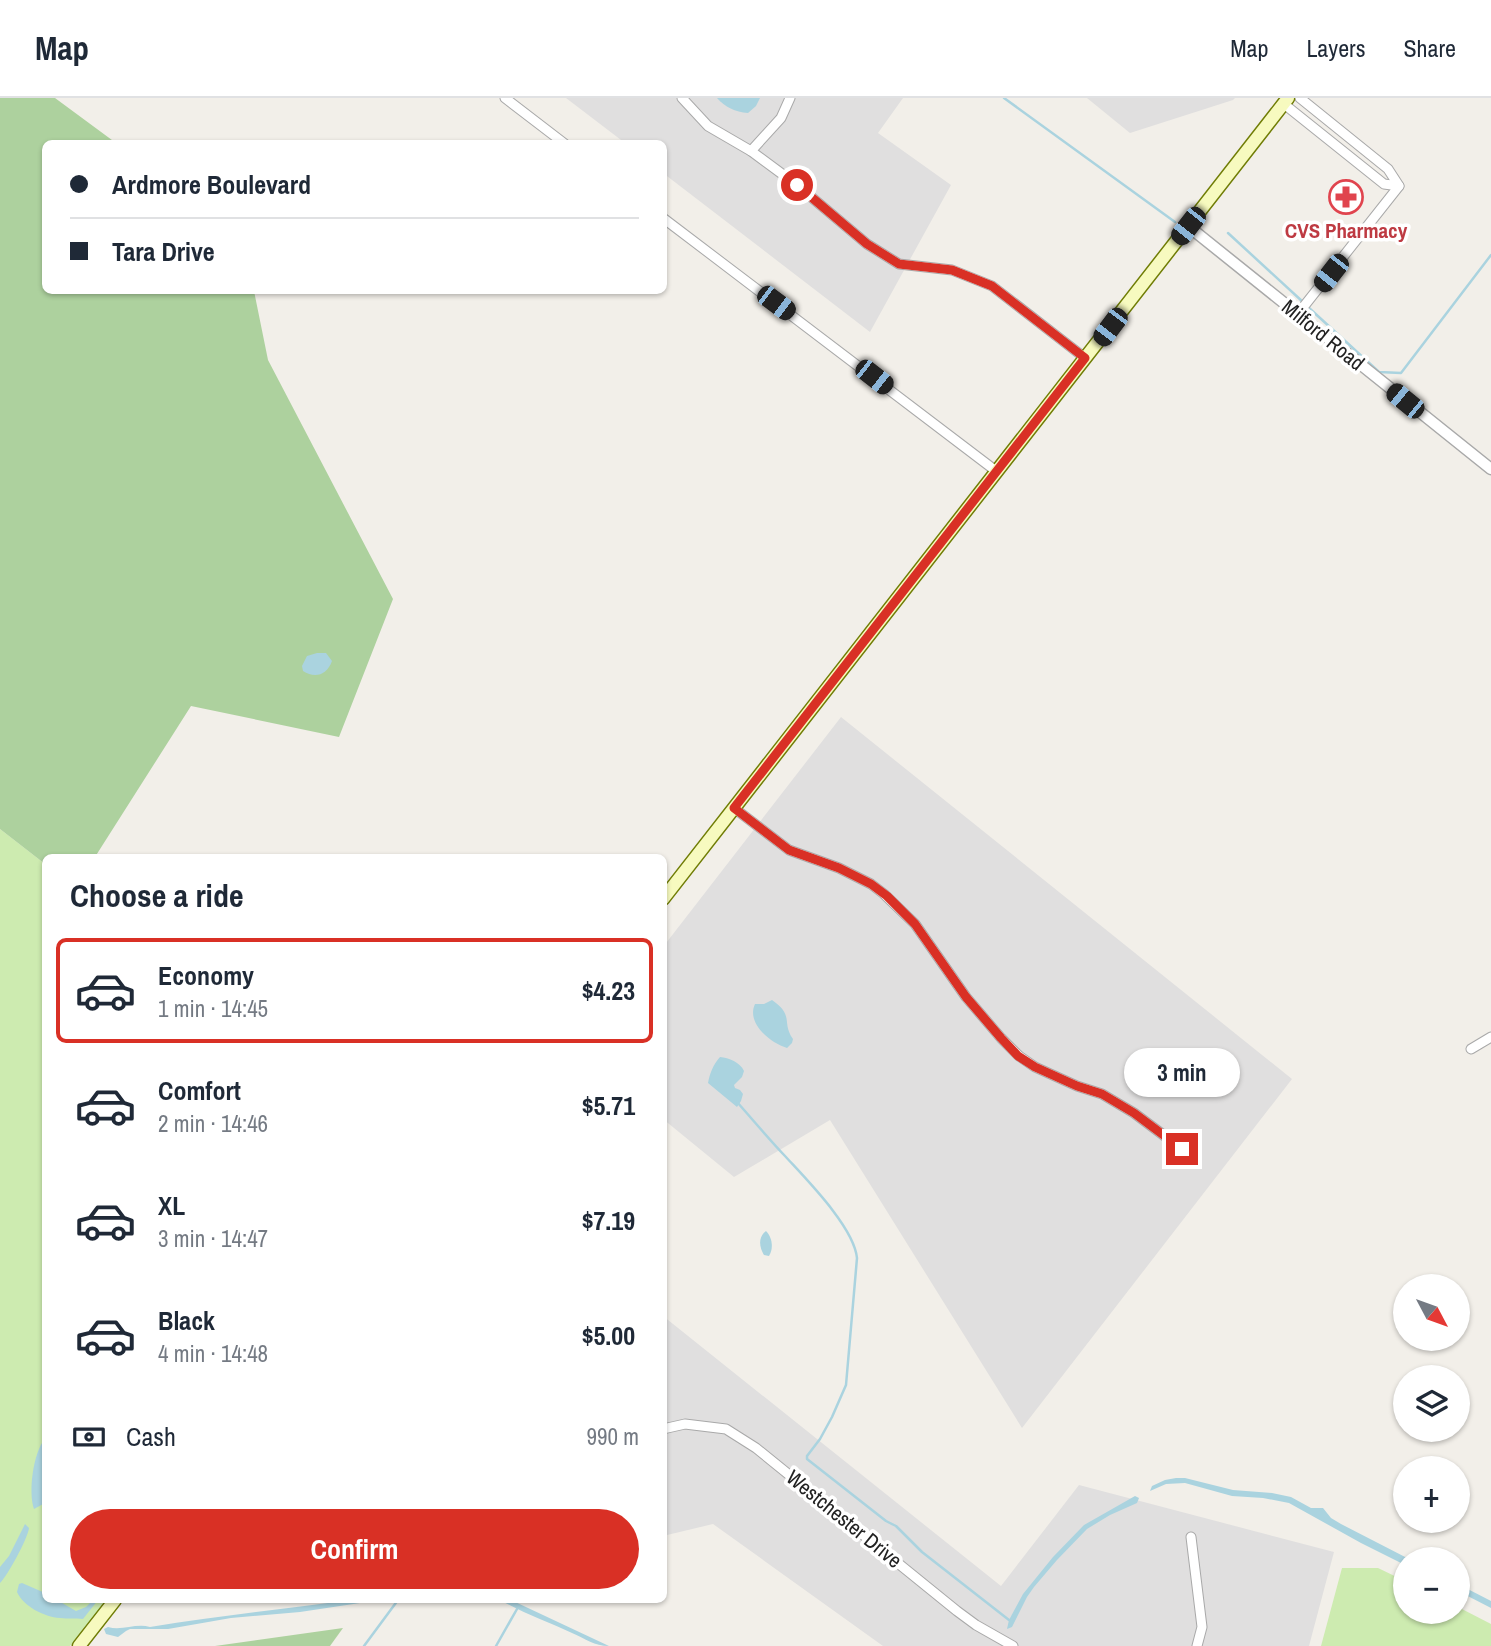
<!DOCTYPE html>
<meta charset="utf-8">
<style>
body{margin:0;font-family:"Archivo Narrow",sans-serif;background:#f2f2f3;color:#1f2937;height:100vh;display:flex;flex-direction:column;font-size:26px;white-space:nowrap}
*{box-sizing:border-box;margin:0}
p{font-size:23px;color:#747a83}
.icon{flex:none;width:38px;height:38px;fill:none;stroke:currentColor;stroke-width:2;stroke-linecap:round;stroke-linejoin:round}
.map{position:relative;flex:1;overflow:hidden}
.side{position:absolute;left:42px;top:756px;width:625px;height:749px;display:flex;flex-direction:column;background:#fff;border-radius:10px;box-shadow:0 2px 5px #0004}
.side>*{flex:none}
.banner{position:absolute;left:42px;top:42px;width:625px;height:154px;border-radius:10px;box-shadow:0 2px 5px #0004;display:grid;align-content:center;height:154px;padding:0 28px;background:#fff}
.needle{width:46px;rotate:131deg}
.fabs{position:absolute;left:1393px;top:1176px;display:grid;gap:14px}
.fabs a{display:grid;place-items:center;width:77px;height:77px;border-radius:50%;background:#fff;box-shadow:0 2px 5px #0004;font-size:35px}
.end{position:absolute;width:32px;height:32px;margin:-16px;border:9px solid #d93025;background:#fff;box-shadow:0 0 0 4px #fff}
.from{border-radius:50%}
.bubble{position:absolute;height:49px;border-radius:24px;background:#fff;box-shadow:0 2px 5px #0004;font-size:23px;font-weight:700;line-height:49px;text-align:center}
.car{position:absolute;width:21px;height:42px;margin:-21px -10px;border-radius:9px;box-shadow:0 0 5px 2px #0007;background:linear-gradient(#222 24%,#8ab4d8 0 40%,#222 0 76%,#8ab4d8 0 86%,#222 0)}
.banner b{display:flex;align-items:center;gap:24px;height:66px;font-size:26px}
.banner b+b{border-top:2px solid #e0e1e3}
.banner i{width:18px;height:18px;background:#1f2937}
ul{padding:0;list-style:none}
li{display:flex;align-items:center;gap:21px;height:105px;margin:0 14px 10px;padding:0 14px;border:4px solid transparent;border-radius:10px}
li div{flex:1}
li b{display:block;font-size:26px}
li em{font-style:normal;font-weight:700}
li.selected{border-color:#d93025}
li>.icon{width:63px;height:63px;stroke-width:1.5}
h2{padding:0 28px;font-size:32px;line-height:84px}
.pay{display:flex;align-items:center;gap:18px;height:77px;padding:0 28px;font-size:26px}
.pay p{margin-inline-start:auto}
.cta{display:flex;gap:14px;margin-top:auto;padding:14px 28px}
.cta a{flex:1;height:80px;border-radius:42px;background:#d93025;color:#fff;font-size:28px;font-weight:700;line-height:80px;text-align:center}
header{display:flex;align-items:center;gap:42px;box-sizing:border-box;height:98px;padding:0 35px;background:#fff;border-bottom:2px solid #e0e1e3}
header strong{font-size:33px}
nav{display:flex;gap:38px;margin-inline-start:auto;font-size:24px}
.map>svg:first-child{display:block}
.residential{fill:#e0dfdf}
.grass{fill:#cdebb0}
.forest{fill:#add19e}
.water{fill:#aad3df}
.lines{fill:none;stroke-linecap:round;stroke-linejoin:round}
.stream{stroke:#aad3df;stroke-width:2.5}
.minor-casing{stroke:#a9a9a9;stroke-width:11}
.tertiary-casing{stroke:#a9a9a9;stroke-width:13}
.secondary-casing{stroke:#707d05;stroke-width:15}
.minor{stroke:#fff;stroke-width:9}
.tertiary{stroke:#fff;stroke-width:10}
.secondary{stroke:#f7fabf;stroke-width:12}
.route{stroke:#d93025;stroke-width:9}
.labels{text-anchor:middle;stroke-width:7;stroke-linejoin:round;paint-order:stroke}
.health-label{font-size:21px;font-weight:bold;fill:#be3a42;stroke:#fff}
.street-label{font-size:21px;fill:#222;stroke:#fff}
</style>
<header>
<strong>Map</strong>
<nav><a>Map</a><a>Layers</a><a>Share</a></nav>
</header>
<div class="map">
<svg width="1491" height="1548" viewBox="0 0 1491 1548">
<rect width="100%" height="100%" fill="#f2efe9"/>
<g class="residential">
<polygon points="566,0 903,0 878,35 951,87 870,234 663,75 663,46 625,45"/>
<polygon points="1087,0 1235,0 1233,2 1130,35"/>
<polygon points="841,619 1292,981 1022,1330 830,1022 734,1079 663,1021 663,849"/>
<polygon points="663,1218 1001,1488 1079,1387 1334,1454 1309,1548 883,1548 713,1426 663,1438"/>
</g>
<g class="grass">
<polygon points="0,731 45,766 46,1502 107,1502 70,1548 0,1548"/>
<polygon points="1342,1470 1378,1470 1405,1483 1405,1514 1458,1514 1458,1509 1491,1526 1491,1548 1321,1548"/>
</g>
<g class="forest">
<polygon points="0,0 55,0 116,45 46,46 46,192 254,193 268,262 393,501 339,639 191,608 95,759 46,760 45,766 0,731"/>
<polygon points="343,1530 330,1548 215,1548"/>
</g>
<g class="water">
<path d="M 717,0 L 760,0 L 756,8 L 748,15 C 735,14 725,9 717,0 Z"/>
<path d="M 317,555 L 326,555 L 332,563 C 327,577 315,581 303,573 L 302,568 L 307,558 Z"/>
<path d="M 772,902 C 795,918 781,924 793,941 L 792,945 L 787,950 C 770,945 746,925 755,906 L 764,906 Z"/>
<path d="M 720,959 C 729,960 740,964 744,973 L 742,979 L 734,987 L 735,990 L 740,992 L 743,996 L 741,1003 L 737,1009 L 708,985 C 710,975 713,967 720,959 Z"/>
<path d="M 766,1133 C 772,1139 774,1150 769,1158 L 764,1157 C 759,1149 758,1139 766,1133 Z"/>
<path d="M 45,1341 L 45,1405 L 34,1411 C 28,1395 33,1354 45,1341 Z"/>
<polygon points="1176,1380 1185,1380 1233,1392 1272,1395 1291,1399 1311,1410 1323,1410 1331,1420 1341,1426 1409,1461 1405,1461 1405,1467 1361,1445 1289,1405 1263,1400 1232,1398 1185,1385 1166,1386 1150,1393 1152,1388 1165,1382"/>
<polygon points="1135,1398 1139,1400 1137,1405 1110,1417 1087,1431 1057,1462 1034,1489 1027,1499 1012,1529 1007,1531 1009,1522 1023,1496 1053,1459 1084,1427"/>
<path d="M 25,1426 L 29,1430 C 28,1440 7,1479 0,1485 L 0,1469 L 9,1458 Z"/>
<path d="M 22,1485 L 45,1495 L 46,1502 L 57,1502 L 76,1513 L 86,1509 L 93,1502 L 98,1502 L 83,1521 C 75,1520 68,1521 60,1520 C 44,1519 23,1508 17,1494 L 19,1486 Z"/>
<polygon points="1458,1486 1491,1503 1491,1510 1458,1493"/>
<path d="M 351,1502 L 402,1502 L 360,1505 L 300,1514 L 231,1520 L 168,1531 L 130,1531 L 126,1533 L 118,1539 L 106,1536 L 104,1531 L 108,1529 C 122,1533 136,1525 150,1529 C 217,1518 284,1511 351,1502 Z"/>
<path d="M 500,1502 L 511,1502 L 609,1548 C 594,1548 586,1541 572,1535 C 548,1524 523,1515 500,1502 Z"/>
</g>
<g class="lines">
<g class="stream">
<polyline points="1004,0 1175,124"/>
<polyline points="1228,135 1303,204"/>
<polyline points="1308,209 1379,274 1401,275 1491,157"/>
<path d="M 737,1004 C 753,1022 768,1040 785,1058 C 806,1081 854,1129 857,1160 L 846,1287 L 832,1319 L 820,1341 L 807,1358 L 807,1361 L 886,1423 L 896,1428 L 922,1454 L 1009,1522"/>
<polyline points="364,1548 398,1502"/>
<polyline points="496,1548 517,1511"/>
</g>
<g class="minor-casing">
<g id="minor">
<polyline points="505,0 565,46"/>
<polyline points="682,0 708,28 751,53 797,87 867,146 899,166 952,172 992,188 1085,260"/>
<polyline points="1284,6 1384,86 1399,88 1388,71 1300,0"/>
<polyline points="751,53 781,20 790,0"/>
<polyline points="663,120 996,373"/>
<polyline points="1297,217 1399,88"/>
<polyline points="734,710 789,752 839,770 871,786 884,796 915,826 966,899 1001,940 1019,958 1035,969 1077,988 1102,996 1134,1015 1182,1051"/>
<polyline points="1471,951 1491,939"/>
<polyline points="663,1331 685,1326 726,1331 756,1350 957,1513 976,1527 1013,1548"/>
<polyline points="1191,1439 1202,1529 1197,1548"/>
</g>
</g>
<g class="tertiary-casing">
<polyline id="tertiary" points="1188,128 1491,371"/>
</g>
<g class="secondary-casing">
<g id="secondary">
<polyline points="663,801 1288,0"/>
<polyline points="79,1548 115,1502"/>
</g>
</g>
<use href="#minor" class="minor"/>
<use href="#tertiary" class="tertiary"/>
<use href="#secondary" class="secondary"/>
</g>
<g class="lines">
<polyline class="route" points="797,87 867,146 899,166 952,172 992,188 1085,260 734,710 789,752 839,770 871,786 887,798 915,826 966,899 1001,940 1018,958 1035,969 1077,988 1102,996 1134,1015 1182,1051"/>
</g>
<defs>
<g id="pharmacy-ring" transform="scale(1.75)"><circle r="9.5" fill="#fff" stroke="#e0444e" stroke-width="1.5"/><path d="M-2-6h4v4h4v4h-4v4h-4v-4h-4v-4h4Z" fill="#e0444e"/></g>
</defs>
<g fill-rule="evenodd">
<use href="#pharmacy-ring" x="1346" y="99"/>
</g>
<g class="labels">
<g class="health-label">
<text x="1346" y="140">CVS Pharmacy</text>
</g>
<g class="street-label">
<text transform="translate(1323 237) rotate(39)" y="7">Milford Road</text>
<text transform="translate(844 1421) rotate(39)" y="7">Westchester Drive</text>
</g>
</g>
</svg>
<div class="fabs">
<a><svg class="needle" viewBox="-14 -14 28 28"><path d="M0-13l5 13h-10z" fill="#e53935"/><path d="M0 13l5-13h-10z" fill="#747a83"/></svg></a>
<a><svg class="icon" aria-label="layers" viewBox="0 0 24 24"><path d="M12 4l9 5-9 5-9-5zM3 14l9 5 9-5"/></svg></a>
<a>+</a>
<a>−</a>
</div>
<i class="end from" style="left:797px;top:87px"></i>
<i class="end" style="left:1182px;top:1051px"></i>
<div class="bubble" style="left:1124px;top:950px;width:116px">3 min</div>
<i class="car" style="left:1188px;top:128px;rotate:218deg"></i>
<i class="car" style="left:1331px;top:175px;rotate:218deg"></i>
<i class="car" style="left:776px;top:205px;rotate:127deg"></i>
<i class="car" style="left:1110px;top:229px;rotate:217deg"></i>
<i class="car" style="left:874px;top:279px;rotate:128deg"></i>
<i class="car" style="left:1405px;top:303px;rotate:309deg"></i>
<div class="banner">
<b><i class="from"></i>Ardmore Boulevard</b>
<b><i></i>Tara Drive</b>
</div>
<section class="side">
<h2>Choose a ride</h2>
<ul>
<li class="selected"><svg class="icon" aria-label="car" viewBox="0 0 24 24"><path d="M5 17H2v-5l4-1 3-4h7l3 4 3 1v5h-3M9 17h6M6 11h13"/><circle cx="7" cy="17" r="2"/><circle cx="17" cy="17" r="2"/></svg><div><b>Economy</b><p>1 min · 14:45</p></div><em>$4.23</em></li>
<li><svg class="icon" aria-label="car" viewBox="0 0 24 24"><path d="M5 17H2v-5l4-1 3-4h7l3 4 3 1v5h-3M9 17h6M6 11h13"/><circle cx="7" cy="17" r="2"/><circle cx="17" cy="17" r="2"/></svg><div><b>Comfort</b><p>2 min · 14:46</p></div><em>$5.71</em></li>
<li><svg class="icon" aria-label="car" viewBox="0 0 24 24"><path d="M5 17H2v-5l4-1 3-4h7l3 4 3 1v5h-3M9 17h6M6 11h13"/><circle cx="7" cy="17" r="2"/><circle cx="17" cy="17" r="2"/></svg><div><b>XL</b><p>3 min · 14:47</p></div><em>$7.19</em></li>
<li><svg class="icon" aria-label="car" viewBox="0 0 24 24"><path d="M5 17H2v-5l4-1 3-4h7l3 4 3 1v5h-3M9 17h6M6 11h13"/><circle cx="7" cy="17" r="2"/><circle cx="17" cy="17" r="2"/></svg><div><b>Black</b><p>4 min · 14:48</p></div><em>$5.00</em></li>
</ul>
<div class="pay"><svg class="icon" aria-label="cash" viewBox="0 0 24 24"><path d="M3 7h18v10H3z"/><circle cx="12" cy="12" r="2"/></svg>Cash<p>990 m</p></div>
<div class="cta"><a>Confirm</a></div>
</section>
</div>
